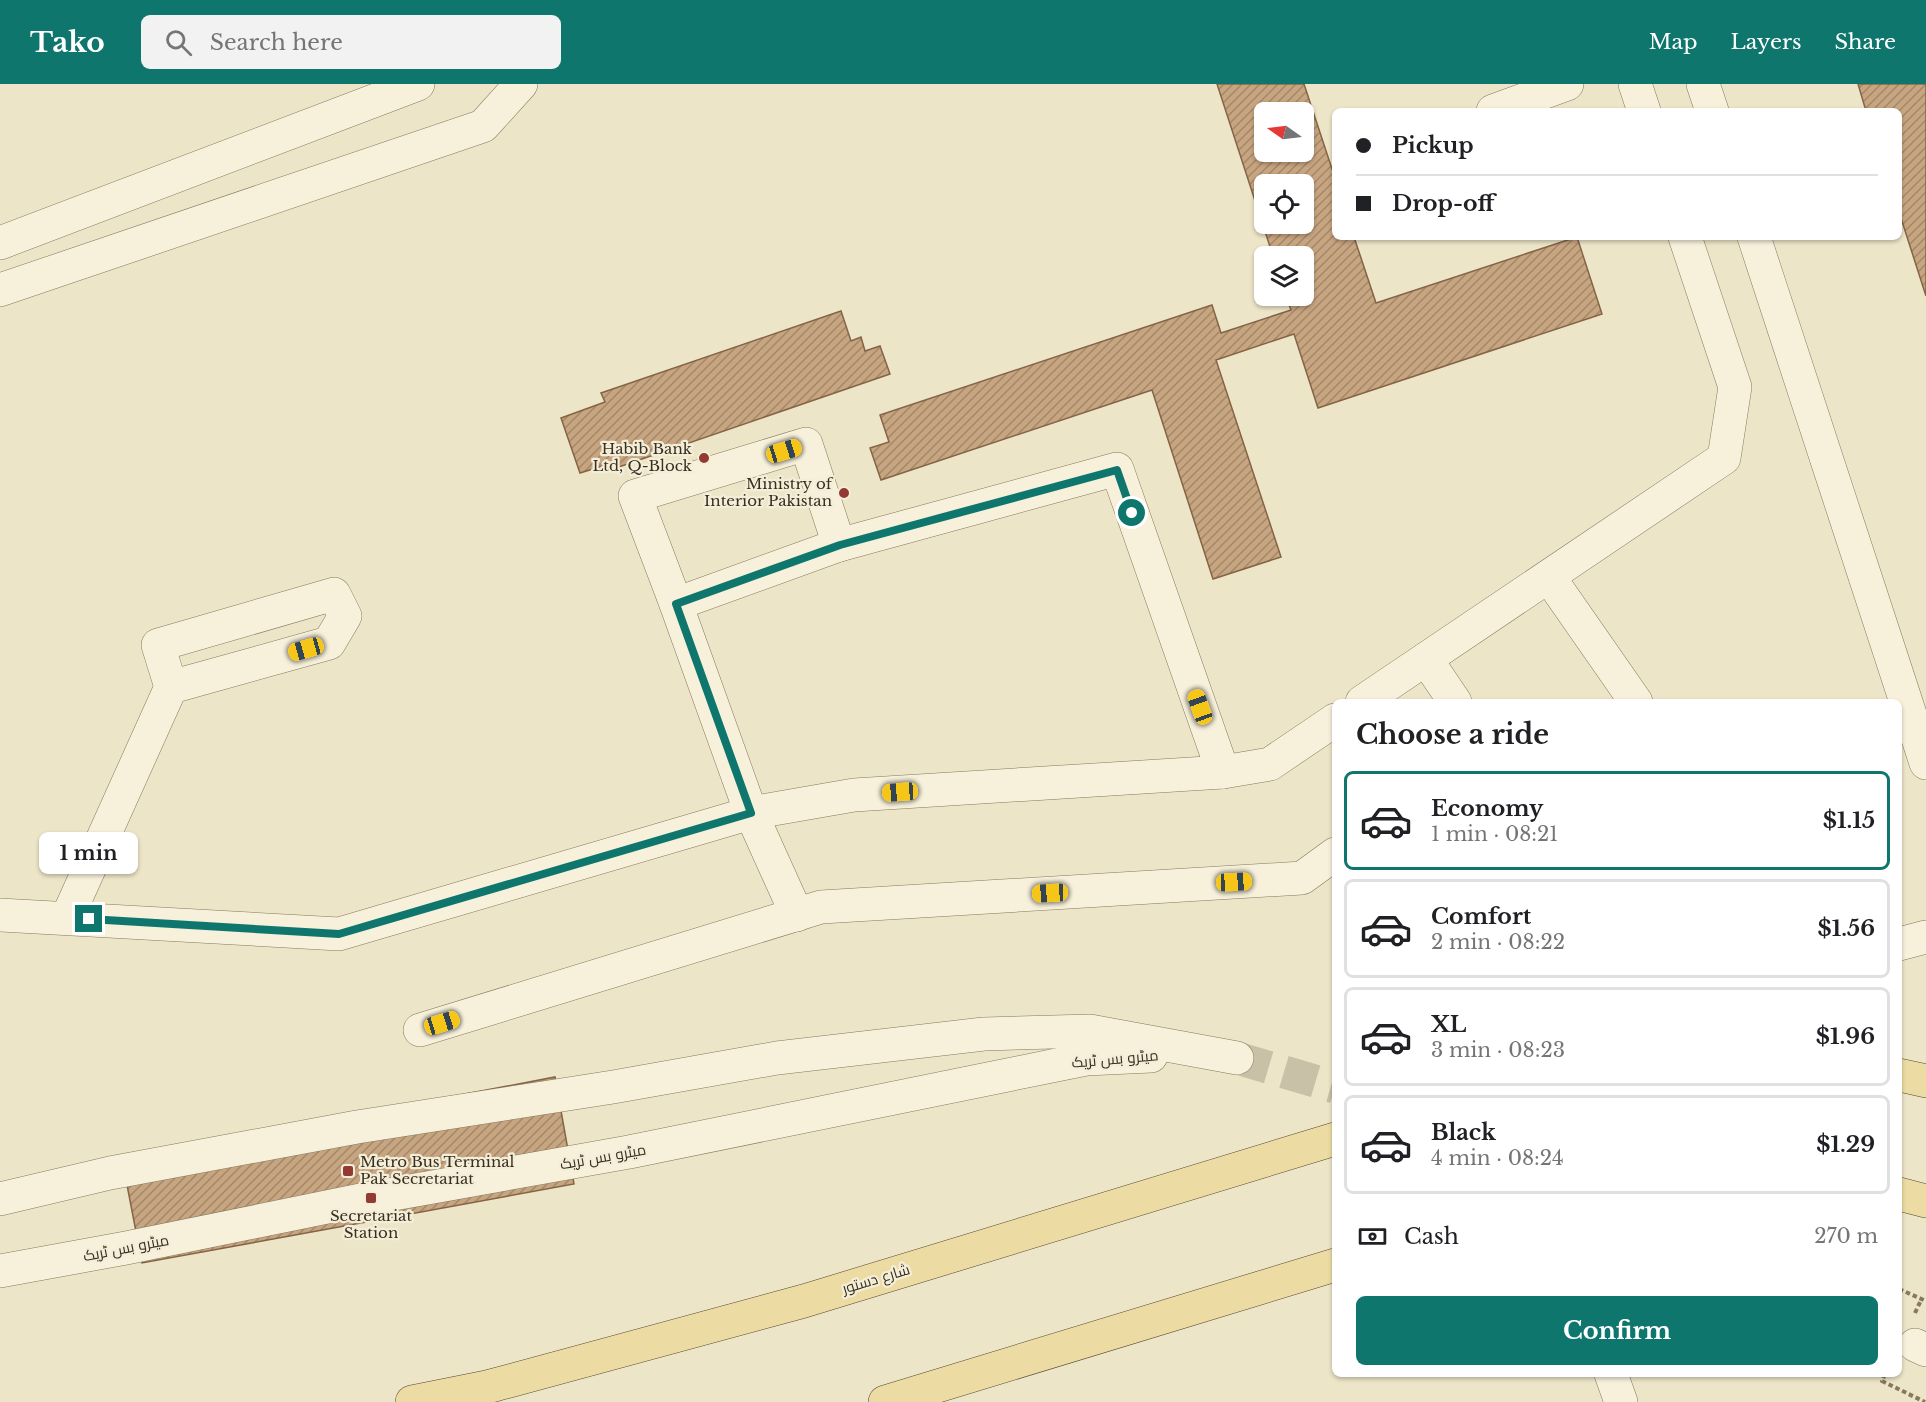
<!DOCTYPE html>
<meta charset="utf-8">
<style>
body{margin:0;font-family:"Libre Baskerville",Cairo,serif;background:#f2f2f2;color:#202124;height:100vh;display:flex;flex-direction:column;font-size:22px;white-space:nowrap}
*{box-sizing:border-box;margin:0}
p{font-size:20px;color:#757577}
.icon{flex:none;width:33px;height:33px;fill:none;stroke:currentColor;stroke-width:2;stroke-linecap:round;stroke-linejoin:round}
.map{position:relative;flex:1;overflow:hidden}
.drawer{position:absolute;left:1332px;top:615px;width:570px;height:678px;display:flex;flex-direction:column;background:#fff;border-radius:9px;box-shadow:0 2px 4px #0004}
.drawer>*{flex:none}
.top-card{position:absolute;left:1332px;top:24px;width:570px;height:132px;border-radius:9px;box-shadow:0 2px 4px #0004;display:grid;align-content:center;height:132px;padding:0 24px;background:#fff}
.needle{width:39px;rotate:284deg}
.fabs{position:absolute;left:1254px;top:18px;display:grid;gap:12px}
.fabs a{display:grid;place-items:center;width:60px;height:60px;border-radius:9px;background:#fff;box-shadow:0 2px 4px #0004;font-size:30px}
.end{position:absolute;width:27px;height:27px;margin:-14px;border:8px solid #0f766e;background:#fff;box-shadow:0 0 0 3px #fff}
.from{border-radius:50%}
.bubble{position:absolute;height:42px;border-radius:9px;background:#fff;box-shadow:0 2px 4px #0004;font-size:20px;font-weight:800;line-height:42px;text-align:center}
.car{position:absolute;width:18px;height:36px;margin:-18px -9px;border-radius:8px;box-shadow:0 0 4px 2px #0007;background:linear-gradient(#f5c518 24%,#345 0 40%,#f5c518 0 76%,#345 0 86%,#f5c518 0)}
.top-card b{display:flex;align-items:center;gap:21px;height:57px;font-size:22px}
.top-card b+b{border-top:2px solid #e0e0e0}
.top-card i{width:15px;height:15px;background:#202124}
ul{padding:0;list-style:none}
li{display:flex;align-items:center;gap:18px;height:99px;margin:0 12px 9px;padding:0 12px;border:3px solid #e0e0e0;border-radius:9px}
li div{flex:1}
li b{display:block;font-size:22px}
li em{font-style:normal;font-weight:800}
li.active{border-color:#0f766e}
li>.icon{width:54px;height:54px;stroke-width:1.5}
h2{padding:0 24px;font-size:27px;line-height:72px}
.pay{display:flex;align-items:center;gap:15px;height:66px;padding:0 24px;font-size:22px}
.pay p{margin-inline-start:auto}
.cta{display:flex;gap:12px;margin-top:auto;padding:12px 24px}
.cta a{flex:1;height:69px;border-radius:9px;background:#0f766e;color:#fff;font-size:24px;font-weight:800;line-height:69px;text-align:center}
header{display:flex;align-items:center;gap:36px;box-sizing:border-box;height:84px;padding:0 30px;background:#0f766e;color:#fff}
header strong{font-size:28px}
nav{display:flex;gap:33px;margin-inline-start:auto;font-size:21px}
.search{width:420px;height:54px;background:#f2f2f2;display:flex;align-items:center;gap:15px;box-sizing:border-box;padding:0 21px;border-radius:9px;color:#757577;font-size:22px}
.map>svg:first-child{display:block}
.building{fill:url(#building-hatch);stroke:#856446;stroke-width:1.5;fill-rule:evenodd}
.lines{fill:none;stroke-linecap:round;stroke-linejoin:round}
.minor-tunnel{stroke:#c8c1a7;stroke-width:33;stroke-dasharray:33 16;stroke-linecap:butt}
.minor-casing{stroke:#87785e;stroke-width:34}
.major-casing{stroke:#564632;stroke-width:34}
.path{stroke:#87785e;stroke-width:4;stroke-dasharray:4.5 3;stroke-linecap:butt}
.minor{stroke:#f7f1db;stroke-width:33}
.major{stroke:#ecdca3;stroke-width:33}
.route{stroke:#0f766e;stroke-width:8}
.poi-dot{fill:#933a32;stroke:#f4eed8;stroke-width:2}
.labels{text-anchor:middle;stroke-width:4.5;stroke-linejoin:round;paint-order:stroke}
.poi-label{font-size:15px;fill:#392f21;stroke:#f4eed8;text-anchor:end}
.street-label{font-size:15px;fill:#392f21;stroke:#f4eed8}
</style>
<header>
<strong>Tako</strong>
<div class="search"><svg class="icon" aria-label="search" viewBox="0 0 24 24"><circle cx="10" cy="10" r="6"/><path d="M15 15l6 6"/></svg>Search here</div>
<nav><a>Map</a><a>Layers</a><a>Share</a></nav>
</header>
<div class="map">
<svg width="1926" height="1318" viewBox="0 0 1926 1318">
<defs>
<pattern id="building-hatch" width="6" height="6" patternUnits="userSpaceOnUse" patternTransform="scale(1.5)"><rect width="6" height="6" fill="#c8a581"/><path d="M-1 1l2-2M0 6l6-6M5 7l2-2" fill="none" stroke="#a38769"/></pattern>
</defs>
<rect width="100%" height="100%" fill="#ece5c8"/>
<g class="building">
<path d="M 1217,0 L 1304,0 L 1335,94 L 1335,153 L 1354,153 L 1376,219 L 1577,153 L 1602,230 L 1318,324 L 1294,250 L 1216,276 L 1281,473 L 1213,495 L 1152,306 L 881,396 L 870,364 L 889,358 L 880,331 L 1212,221 L 1221,249 L 1291,226 L 1286,212 L 1304,212 L 1304,172 L 1273,172 ZM 1264,28 L 1304,28 L 1304,68 L 1264,68 ZM 1264,100 L 1304,100 L 1304,140 L 1264,140 Z"/>
<polygon points="1858,0 1926,0 1926,212 1899,128 1899,27 1866,27"/>
<polygon points="841,227 851,257 861,253 865,267 880,262 890,290 610,386 609,380 580,389 561,334 605,318 601,309"/>
<polygon points="555,993 574,1100 142,1179 122,1075"/>
</g>
<g class="lines">
<polyline class="minor-tunnel" points="1237,974 1335,1003"/>
<g class="minor-casing">
<g id="minor">
<polyline points="1635,0 1644,27"/>
<polyline points="1703,0 1712,27"/>
<polyline points="1493,27 1567,0"/>
<polyline points="1754,153 1926,679"/>
<polyline points="0,159 418,0"/>
<polyline points="0,206 483,42 521,0"/>
<polyline points="1549,493 1636,618"/>
<polyline points="676,520 839,461"/>
<polyline points="1426,575 1455,618"/>
<polyline points="1362,618 1724,374 1735,303 1685,153"/>
<polyline points="0,831 339,850 751,729 854,711 1223,688 1270,680 1335,636"/>
<polyline points="797,831 751,729 676,520 635,412 806,360 839,461 1117,385 1223,688"/>
<polyline points="67,834 171,603 329,559 345,532 334,510 158,561 171,603"/>
<polyline points="1899,860 1926,853"/>
<polyline points="420,946 821,823 1302,794 1335,770"/>
<polyline points="0,1115 110,1089 357,1043 613,1003 777,974 984,950 1090,947 1237,974"/>
<polyline points="0,1187 126,1164 371,1114 629,1068 1086,975 1151,972"/>
<polyline points="1915,1261 1926,1266"/>
<polyline points="1611,1290 1621,1318"/>
</g>
</g>
<g class="major-casing">
<g id="major">
<polyline points="1899,991 1926,997"/>
<polyline points="1899,1110 1926,1117"/>
<polyline points="412,1318 487,1303 804,1217 1335,1055"/>
<polyline points="885,1318 1335,1181"/>
</g>
</g>
<g class="path">
<polyline points="1899,1205 1926,1217"/>
<polyline points="1915,1229 1922,1214"/>
<polyline points="1885,1290 1882,1297 1925,1318"/>
</g>
<use href="#minor" class="minor"/>
<use href="#major" class="major"/>
</g>
<g class="lines">
<polyline class="route" points="89,835 339,850 751,729 676,520 840,461 1117,386 1132,429"/>
</g>
<g class="poi-dot">
<circle cx="704" cy="374" r="6"/>
<circle cx="844" cy="409" r="6"/>
<rect x="342" y="1081" width="12" height="12" rx="3"/>
<rect x="365" y="1108" width="12" height="12" rx="3"/>
</g>
<g class="labels">
<g class="poi-label">
<text x="692" y="370">Habib Bank<tspan x="692" dy="17">Ltd, Q-Block</tspan></text>
<text x="832" y="405">Ministry of<tspan x="832" dy="17">Interior Pakistan</tspan></text>
<text x="360" y="1083" text-anchor="start">Metro Bus Terminal<tspan x="360" dy="17">Pak Secretariat</tspan></text>
<text x="371" y="1137" text-anchor="middle">Secretariat<tspan x="371" dy="17">Station</tspan></text>
</g>
<g class="street-label">
<text transform="translate(1115 975) rotate(-5)" y="5">میٹرو بس ٹریک</text>
<text transform="translate(603 1073) rotate(-10)" y="5">میٹرو بس ٹریک</text>
<text transform="translate(126 1164) rotate(-11)" y="5">میٹرو بس ٹریک</text>
<text transform="translate(876 1195) rotate(-17)" y="5">شارع دستور</text>
</g>
</g>
</svg>
<div class="fabs">
<a><svg class="needle" viewBox="-14 -14 28 28"><path d="M0-13l5 13h-10z" fill="#e53935"/><path d="M0 13l5-13h-10z" fill="#757577"/></svg></a>
<a><svg class="icon" aria-label="locate" viewBox="0 0 24 24"><circle cx="12" cy="12" r="6"/><path d="M12 2v4M12 18v4M2 12h4M18 12h4"/></svg></a>
<a><svg class="icon" aria-label="layers" viewBox="0 0 24 24"><path d="M12 4l9 5-9 5-9-5zM3 14l9 5 9-5"/></svg></a>
</div>
<i class="end from" style="left:1132px;top:429px"></i>
<i class="end" style="left:89px;top:835px"></i>
<div class="bubble" style="left:39px;top:748px;width:99px">1 min</div>
<i class="car" style="left:784px;top:367px;rotate:73deg"></i>
<i class="car" style="left:306px;top:565px;rotate:254deg"></i>
<i class="car" style="left:1200px;top:623px;rotate:340deg"></i>
<i class="car" style="left:900px;top:708px;rotate:266deg"></i>
<i class="car" style="left:1234px;top:798px;rotate:87deg"></i>
<i class="car" style="left:1050px;top:809px;rotate:267deg"></i>
<i class="car" style="left:442px;top:939px;rotate:73deg"></i>
<div class="top-card">
<b><i class="from"></i>Pickup</b>
<b><i></i>Drop-off</b>
</div>
<section class="drawer">
<h2>Choose a ride</h2>
<ul>
<li class="active"><svg class="icon" aria-label="car" viewBox="0 0 24 24"><path d="M5 17H2v-5l4-1 3-4h7l3 4 3 1v5h-3M9 17h6M6 11h13"/><circle cx="7" cy="17" r="2"/><circle cx="17" cy="17" r="2"/></svg><div><b>Economy</b><p>1 min · 08:21</p></div><em>$1.15</em></li>
<li><svg class="icon" aria-label="car" viewBox="0 0 24 24"><path d="M5 17H2v-5l4-1 3-4h7l3 4 3 1v5h-3M9 17h6M6 11h13"/><circle cx="7" cy="17" r="2"/><circle cx="17" cy="17" r="2"/></svg><div><b>Comfort</b><p>2 min · 08:22</p></div><em>$1.56</em></li>
<li><svg class="icon" aria-label="car" viewBox="0 0 24 24"><path d="M5 17H2v-5l4-1 3-4h7l3 4 3 1v5h-3M9 17h6M6 11h13"/><circle cx="7" cy="17" r="2"/><circle cx="17" cy="17" r="2"/></svg><div><b>XL</b><p>3 min · 08:23</p></div><em>$1.96</em></li>
<li><svg class="icon" aria-label="car" viewBox="0 0 24 24"><path d="M5 17H2v-5l4-1 3-4h7l3 4 3 1v5h-3M9 17h6M6 11h13"/><circle cx="7" cy="17" r="2"/><circle cx="17" cy="17" r="2"/></svg><div><b>Black</b><p>4 min · 08:24</p></div><em>$1.29</em></li>
</ul>
<div class="pay"><svg class="icon" aria-label="cash" viewBox="0 0 24 24"><path d="M3 7h18v10H3z"/><circle cx="12" cy="12" r="2"/></svg>Cash<p>270 m</p></div>
<div class="cta"><a>Confirm</a></div>
</section>
</div>
